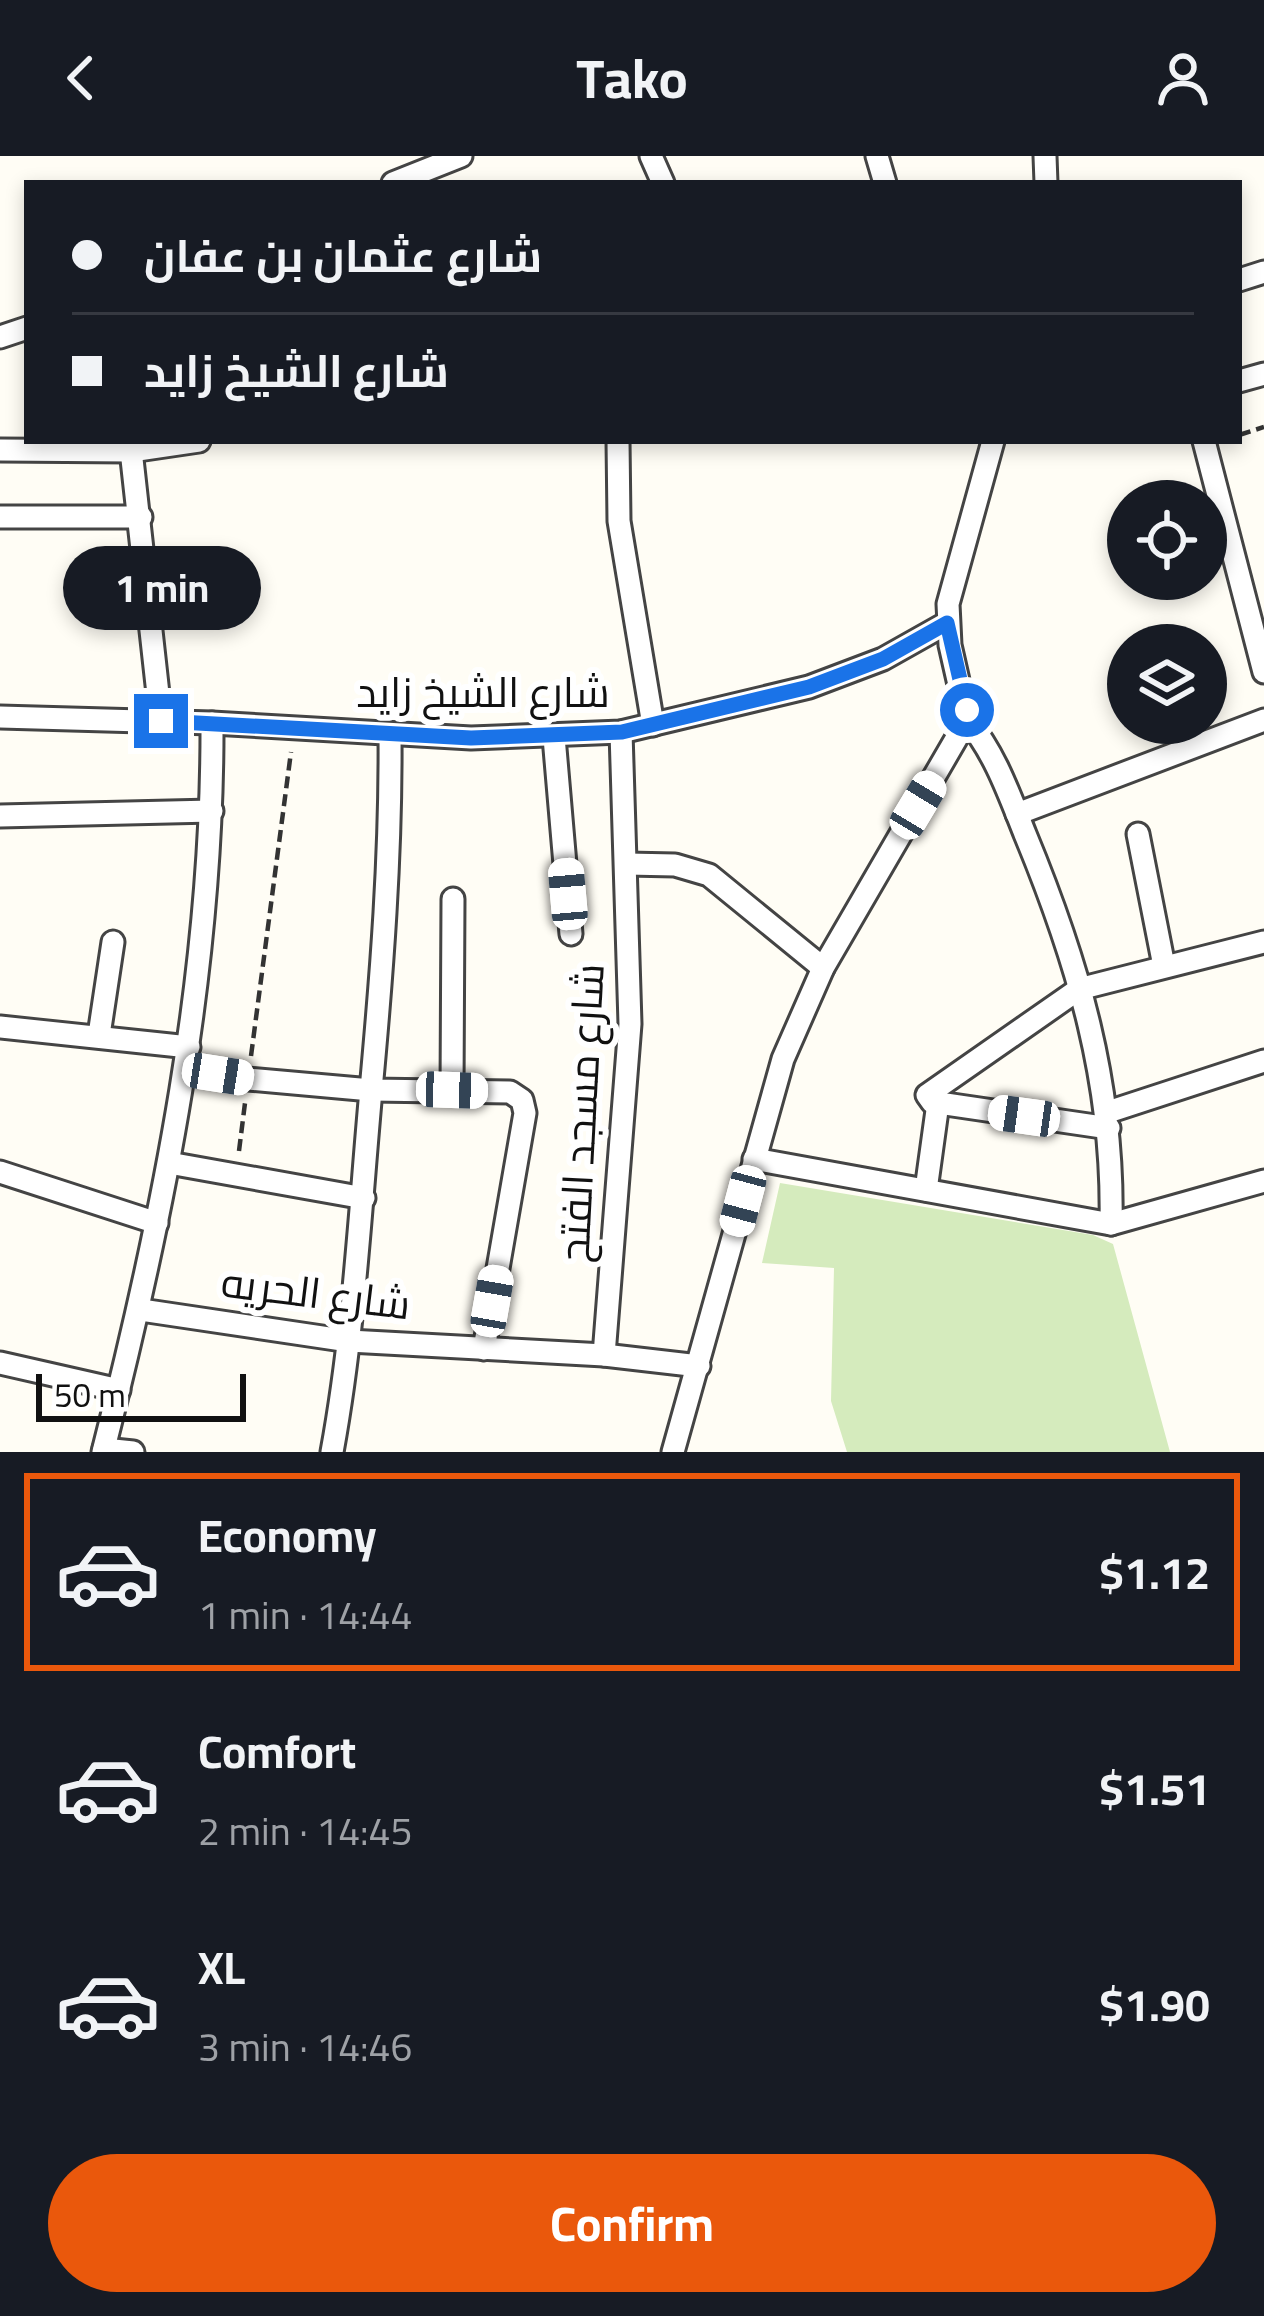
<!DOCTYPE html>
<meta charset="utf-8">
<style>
body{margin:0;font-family:Georgia,Cairo,serif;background:#242831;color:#f1f3f6;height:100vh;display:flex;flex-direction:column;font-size:45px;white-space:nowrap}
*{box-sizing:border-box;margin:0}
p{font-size:39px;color:#9ea1a6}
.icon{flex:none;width:66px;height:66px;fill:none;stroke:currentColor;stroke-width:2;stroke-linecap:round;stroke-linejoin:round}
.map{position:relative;height:1296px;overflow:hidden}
.drawer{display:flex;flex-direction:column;background:#171b24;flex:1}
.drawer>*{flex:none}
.top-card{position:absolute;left:24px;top:24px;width:1218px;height:264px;border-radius:0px;box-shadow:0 6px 18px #0003;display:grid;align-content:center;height:264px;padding:0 48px;background:#171b24}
.controls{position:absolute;left:1107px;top:324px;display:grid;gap:24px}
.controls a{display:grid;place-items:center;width:120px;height:120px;border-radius:50%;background:#171b24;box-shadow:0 6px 18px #0003;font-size:60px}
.scale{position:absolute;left:36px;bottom:30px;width:210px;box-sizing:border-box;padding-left:12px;border:6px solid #111;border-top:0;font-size:33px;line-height:42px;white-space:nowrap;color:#111;-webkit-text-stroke:9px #fff;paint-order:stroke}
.end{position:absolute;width:54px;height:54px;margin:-27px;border:15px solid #1a73e8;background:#fff;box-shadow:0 0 0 6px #fff}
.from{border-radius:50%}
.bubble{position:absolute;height:84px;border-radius:42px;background:#171b24;box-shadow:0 6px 18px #0003;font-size:39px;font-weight:700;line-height:84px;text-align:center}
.car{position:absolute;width:36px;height:72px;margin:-36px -18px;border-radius:15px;box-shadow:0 0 9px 3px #0007;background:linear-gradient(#fff 24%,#345 0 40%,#fff 0 76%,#345 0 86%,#fff 0)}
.top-card b{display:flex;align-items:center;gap:42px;height:114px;font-size:45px}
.top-card b+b{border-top:3px solid #363941}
.top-card i{width:30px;height:30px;background:#f1f3f6}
ul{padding:21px 0 0;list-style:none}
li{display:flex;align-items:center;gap:36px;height:198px;margin:0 24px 18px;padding:0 24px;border:6px solid transparent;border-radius:0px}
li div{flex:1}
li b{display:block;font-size:45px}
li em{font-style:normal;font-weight:700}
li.current{border-color:#ea580c}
li>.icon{width:108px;height:108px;stroke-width:1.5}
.action{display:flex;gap:24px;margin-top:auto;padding:24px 48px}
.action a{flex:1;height:138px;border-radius:72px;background:#ea580c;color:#fff;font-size:48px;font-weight:700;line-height:138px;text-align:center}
header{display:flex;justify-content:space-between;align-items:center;height:156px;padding:0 48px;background:#171b24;font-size:54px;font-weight:700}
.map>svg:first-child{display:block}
.green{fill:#d5ebbd}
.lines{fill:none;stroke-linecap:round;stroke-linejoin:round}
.minor-casing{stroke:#444;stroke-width:27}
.path{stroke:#333;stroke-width:4.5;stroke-dasharray:12 6;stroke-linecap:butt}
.minor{stroke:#fff;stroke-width:21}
.route{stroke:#1a73e8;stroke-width:15}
.labels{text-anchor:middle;stroke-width:12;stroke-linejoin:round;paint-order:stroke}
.street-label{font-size:42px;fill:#111;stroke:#fff}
</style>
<header><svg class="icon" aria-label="back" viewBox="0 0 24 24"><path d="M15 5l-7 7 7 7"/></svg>Tako<svg class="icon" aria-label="person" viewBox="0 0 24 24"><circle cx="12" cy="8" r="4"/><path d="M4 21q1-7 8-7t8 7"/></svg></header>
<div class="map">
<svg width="1264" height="1296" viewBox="0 0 1264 1296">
<rect width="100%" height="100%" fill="#fffdf5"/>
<polygon class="green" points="780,1027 1093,1079 1113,1088 1170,1296 847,1296 831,1245 834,1112 762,1107"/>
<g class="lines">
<g class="minor-casing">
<g id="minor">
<polyline points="651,0 663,27"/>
<polyline points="877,0 885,27"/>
<polyline points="1045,0 1046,27"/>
<polyline points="393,27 461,0"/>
<polyline points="1239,124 1264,116"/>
<polyline points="0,181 27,172"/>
<polyline points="1239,225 1264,218"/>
<polyline points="130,285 161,565"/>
<polyline points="618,285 619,365 653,569"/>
<polyline points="1204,285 1264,516"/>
<polyline points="0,294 131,295 199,285"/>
<polyline points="0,361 141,361"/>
<polyline points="0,561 212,567 471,582 621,576 809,531 883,503 947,467"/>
<path d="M 967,564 C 995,597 1009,638 1025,678 C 1078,806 1114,928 1111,1068"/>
<polyline points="554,581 571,778"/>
<polyline points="1017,658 1264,564"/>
<polyline points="0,660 212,655"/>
<polyline points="1138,678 1164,810"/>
<polyline points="627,708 675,709 709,719 823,812"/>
<polyline points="0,871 189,891"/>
<polyline points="99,879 113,786"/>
<polyline points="187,913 248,923 371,934 510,936 522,944 525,957 484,1193"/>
<polyline points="452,934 453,743"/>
<polyline points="1108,956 1264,905"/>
<polyline points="1109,972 932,946 927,939 1079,833 1264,786"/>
<polyline points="754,1003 1111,1068 1264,1025"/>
<polyline points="169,1007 364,1042"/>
<polyline points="0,1016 157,1067"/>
<polyline points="926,1034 938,947"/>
<polyline points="141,1154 349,1185 604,1199 699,1210"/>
<polyline points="604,1199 630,868 621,576"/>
<polyline points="0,1207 119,1234"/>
<polyline points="104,1293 133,1296"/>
<path d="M 103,1296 C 164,1057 213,814 212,567"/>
<path d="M 332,1296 C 354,1176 360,1055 371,934 C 382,815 391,698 390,579"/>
<polyline points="673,1296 783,903 823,812 967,564 950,489 948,448 993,285"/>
</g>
</g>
<g class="path">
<polyline points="1239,279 1264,271"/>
<polyline points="251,900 291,596"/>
<polyline points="239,995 245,947"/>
</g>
<use href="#minor" class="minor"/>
</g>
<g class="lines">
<polyline class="route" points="161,565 471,582 622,576 809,531 883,503 947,467 967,554"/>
</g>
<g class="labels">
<g class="street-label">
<text x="483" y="551">شارع الشيخ زايد</text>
<text transform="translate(581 957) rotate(-87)" y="15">شارع مسجد الفتح</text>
<text transform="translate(316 1137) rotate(7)" y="15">شارع الحريه</text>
</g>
</g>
</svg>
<div class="controls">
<a><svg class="icon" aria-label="locate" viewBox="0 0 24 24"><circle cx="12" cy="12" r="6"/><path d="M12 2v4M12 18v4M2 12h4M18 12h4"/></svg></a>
<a><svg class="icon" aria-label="layers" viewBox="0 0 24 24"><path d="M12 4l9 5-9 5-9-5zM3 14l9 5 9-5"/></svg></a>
</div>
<div class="scale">50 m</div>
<i class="end from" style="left:967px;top:554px"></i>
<i class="end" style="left:161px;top:565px"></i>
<div class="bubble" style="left:63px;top:390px;width:198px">1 min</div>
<i class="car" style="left:918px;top:649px;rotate:31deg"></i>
<i class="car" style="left:568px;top:738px;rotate:355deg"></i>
<i class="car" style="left:218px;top:918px;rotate:99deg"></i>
<i class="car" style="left:452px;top:934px;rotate:92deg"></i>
<i class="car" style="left:1024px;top:960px;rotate:278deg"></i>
<i class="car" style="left:743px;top:1045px;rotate:195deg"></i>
<i class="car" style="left:492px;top:1145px;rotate:10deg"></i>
<div class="top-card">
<b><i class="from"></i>شارع عثمان بن عفان</b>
<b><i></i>شارع الشيخ زايد</b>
</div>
</div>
<section class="drawer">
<ul>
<li class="current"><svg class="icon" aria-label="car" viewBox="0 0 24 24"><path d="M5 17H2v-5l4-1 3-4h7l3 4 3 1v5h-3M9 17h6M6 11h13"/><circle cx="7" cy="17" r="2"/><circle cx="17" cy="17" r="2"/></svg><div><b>Economy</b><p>1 min · 14:44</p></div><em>$1.12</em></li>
<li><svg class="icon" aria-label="car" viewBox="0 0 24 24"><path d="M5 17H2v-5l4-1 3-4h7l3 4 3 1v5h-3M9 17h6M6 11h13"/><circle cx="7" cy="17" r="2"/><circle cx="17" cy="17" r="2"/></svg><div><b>Comfort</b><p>2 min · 14:45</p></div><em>$1.51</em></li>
<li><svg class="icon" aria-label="car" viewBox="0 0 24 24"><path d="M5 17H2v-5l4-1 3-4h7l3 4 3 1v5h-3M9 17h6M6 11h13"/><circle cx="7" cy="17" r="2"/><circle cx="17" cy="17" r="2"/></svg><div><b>XL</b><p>3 min · 14:46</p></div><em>$1.90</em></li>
</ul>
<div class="action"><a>Confirm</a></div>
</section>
